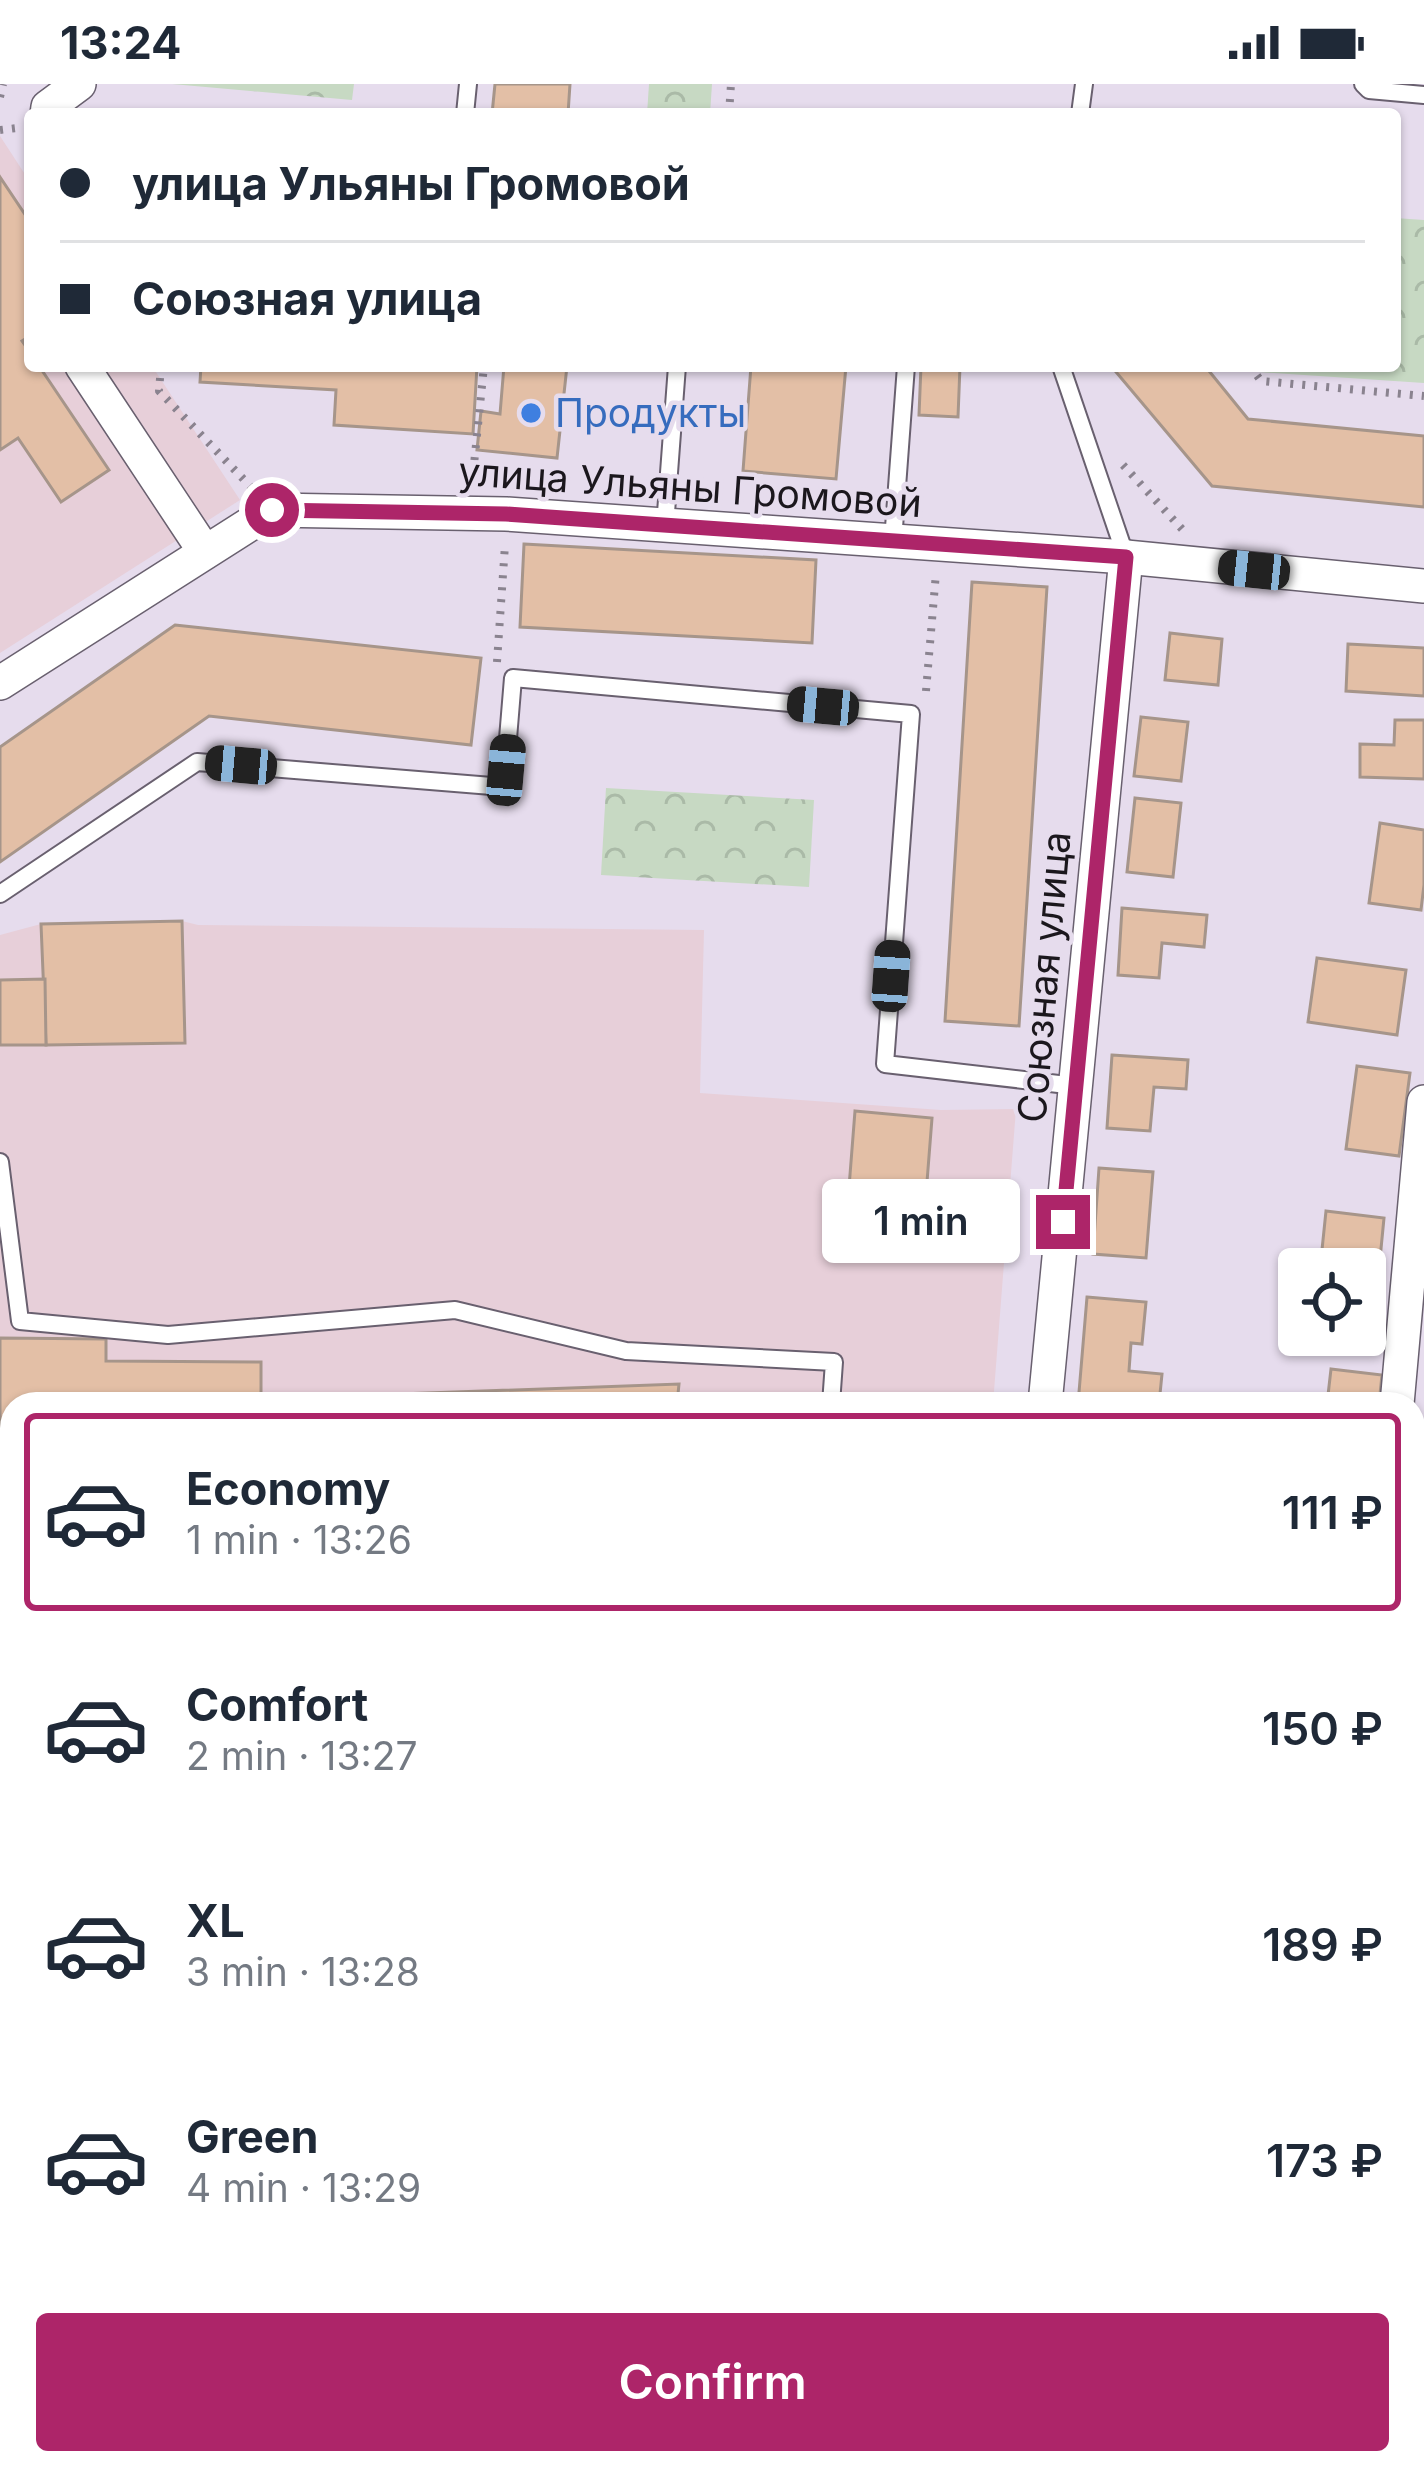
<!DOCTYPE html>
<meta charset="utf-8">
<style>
body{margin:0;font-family:Inter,sans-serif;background:#f6f6f7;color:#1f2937;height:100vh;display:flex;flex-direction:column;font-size:45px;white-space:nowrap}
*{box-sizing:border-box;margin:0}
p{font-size:39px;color:#747a83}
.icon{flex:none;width:66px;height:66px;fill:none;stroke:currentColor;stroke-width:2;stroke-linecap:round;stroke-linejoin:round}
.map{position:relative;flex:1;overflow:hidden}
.details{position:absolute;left:0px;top:1308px;width:1425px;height:1083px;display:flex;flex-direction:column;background:#fff;border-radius:36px 36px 0 0;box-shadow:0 3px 9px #0004}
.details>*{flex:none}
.banner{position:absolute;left:24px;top:24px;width:1377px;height:264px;border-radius:12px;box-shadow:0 3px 9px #0004;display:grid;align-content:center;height:264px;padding:0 36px;background:#fff}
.fabs{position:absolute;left:1278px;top:1164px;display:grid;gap:24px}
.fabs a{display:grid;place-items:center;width:108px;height:108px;border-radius:12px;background:#fff;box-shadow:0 3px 9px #0004;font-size:60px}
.end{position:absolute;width:54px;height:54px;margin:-27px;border:15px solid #ad2569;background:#fff;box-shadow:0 0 0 6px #fff}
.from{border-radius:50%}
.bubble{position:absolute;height:84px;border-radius:12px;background:#fff;box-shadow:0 3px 9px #0004;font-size:39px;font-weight:600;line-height:84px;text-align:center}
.car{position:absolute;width:36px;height:72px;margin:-36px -18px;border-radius:15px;box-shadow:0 0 9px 3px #0007;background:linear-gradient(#222 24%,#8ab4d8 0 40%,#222 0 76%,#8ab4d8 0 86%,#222 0)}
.banner b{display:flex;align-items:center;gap:42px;height:114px;font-size:45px}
.banner b+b{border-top:3px solid #e0e1e3}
.banner i{width:30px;height:30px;background:#1f2937}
ul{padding:21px 0 0;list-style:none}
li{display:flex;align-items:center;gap:36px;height:198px;margin:0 24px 18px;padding:0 12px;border:6px solid transparent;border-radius:12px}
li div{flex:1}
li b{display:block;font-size:45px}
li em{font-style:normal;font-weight:600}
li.on{border-color:#ad2569}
li>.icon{width:108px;height:108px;stroke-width:1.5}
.button{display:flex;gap:24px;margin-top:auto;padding:24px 36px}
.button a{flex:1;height:138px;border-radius:12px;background:#ad2569;color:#fff;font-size:48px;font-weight:600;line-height:138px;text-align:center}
.status{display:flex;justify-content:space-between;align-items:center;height:84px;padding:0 60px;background:#fff;direction:ltr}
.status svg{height:33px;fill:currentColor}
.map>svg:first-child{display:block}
.commercial{fill:#e7cfd9}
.cemetery{fill:url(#cemetery-stones)}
.park{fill:url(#park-crowns)}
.building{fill:#e3bfa6;stroke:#a6958a;stroke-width:3}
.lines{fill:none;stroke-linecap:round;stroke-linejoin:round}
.lane-casing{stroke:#69606f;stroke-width:20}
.street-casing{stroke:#69606f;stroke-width:36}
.secondary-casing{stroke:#69606f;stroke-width:48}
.path{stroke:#8a838f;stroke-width:8;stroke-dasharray:3 9;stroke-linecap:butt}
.lane{stroke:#fff;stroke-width:16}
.street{stroke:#fff;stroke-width:33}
.secondary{stroke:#fff;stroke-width:45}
.route{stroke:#ad2569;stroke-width:15}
.shop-dot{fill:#3f7fe0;stroke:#e6dced;stroke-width:4.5}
.labels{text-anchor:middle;stroke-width:9;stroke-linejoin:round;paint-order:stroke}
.shop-label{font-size:39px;fill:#366cbe;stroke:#e6dced;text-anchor:start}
.street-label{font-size:39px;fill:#1b171d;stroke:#e6dced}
</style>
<div class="status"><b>13:24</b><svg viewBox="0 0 49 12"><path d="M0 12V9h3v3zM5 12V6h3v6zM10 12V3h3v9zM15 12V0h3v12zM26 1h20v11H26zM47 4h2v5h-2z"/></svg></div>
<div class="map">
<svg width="1424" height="2389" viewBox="0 0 1424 2389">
<defs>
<pattern id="cemetery-stones" width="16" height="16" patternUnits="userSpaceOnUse" patternTransform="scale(3)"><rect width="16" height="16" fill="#c7d9c3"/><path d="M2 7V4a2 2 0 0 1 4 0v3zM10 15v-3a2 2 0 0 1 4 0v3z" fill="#aabaa7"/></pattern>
<pattern id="park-crowns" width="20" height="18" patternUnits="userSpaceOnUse" patternTransform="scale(3)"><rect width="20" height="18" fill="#c7d9c3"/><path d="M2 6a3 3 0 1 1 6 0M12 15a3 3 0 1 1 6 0" fill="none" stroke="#aabaa7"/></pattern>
</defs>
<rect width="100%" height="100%" fill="#e6dced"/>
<g class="commercial">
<polygon points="0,52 30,98 30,282 152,282 240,416 0,569"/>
<polygon points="182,837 198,841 704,846 700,1009 941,1026 1016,1025 993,1320 12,1320 12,2020 0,2019 0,851 41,840"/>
</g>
<polygon class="cemetery" points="0,2179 12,2185 12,2379 147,2379 147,2389 0,2389"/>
<g class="park">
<polygon points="172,0 354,0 352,16"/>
<polygon points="649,0 712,0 710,30 647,30"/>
<polygon points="1395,134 1424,136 1424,299 1258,288 1258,282 1395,282"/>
<polygon points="606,704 814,716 809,803 601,791"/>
</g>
<g class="building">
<polygon points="495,0 570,0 568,30 492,30"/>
<polygon points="0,93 30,138 30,252 22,257 30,268 30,282 39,282 109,386 61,418 18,354 0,366"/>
<polygon points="201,282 477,282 473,350 334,341 336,306 200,298"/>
<polygon points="504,282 567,282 557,374 477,366 481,327 500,330"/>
<polygon points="751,282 846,282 836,395 743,387"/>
<polygon points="921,282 960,282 958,333 919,331"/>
<polygon points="1111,282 1205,282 1248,335 1424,352 1424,423 1212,402"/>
<polygon points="524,460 816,476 812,559 520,543"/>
<polygon points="972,498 1047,503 1019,942 945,937"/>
<polygon points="175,541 481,574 471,661 209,632 0,778 0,663"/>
<polygon points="1170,549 1222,555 1218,601 1165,596"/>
<polygon points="1348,560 1424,564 1424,612 1346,607"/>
<polygon points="1141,633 1188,638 1181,697 1134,692"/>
<polygon points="1395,636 1424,636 1424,695 1360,693 1360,660 1394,661"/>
<polygon points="1135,714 1181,719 1173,793 1127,788"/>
<polygon points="1380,739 1424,746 1424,801 1421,826 1369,819"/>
<polygon points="1122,824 1207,831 1204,863 1162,859 1159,894 1118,891"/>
<polygon points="182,837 185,959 46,961 41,840"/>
<polygon points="1317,874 1406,886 1397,951 1308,938"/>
<polygon points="45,895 46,961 0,961 0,896"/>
<polygon points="1112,971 1188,976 1186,1005 1154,1003 1150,1047 1107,1044"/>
<polygon points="1357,982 1410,989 1399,1072 1346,1065"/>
<polygon points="855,1027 932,1034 924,1136 847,1129"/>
<polygon points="1099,1084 1153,1088 1146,1174 1093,1170"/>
<polygon points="1326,1127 1384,1134 1377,1206 1365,1205 1365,1185 1320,1185"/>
<polygon points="1087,1213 1146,1218 1142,1260 1131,1259 1129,1287 1162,1290 1159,1320 1078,1320"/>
<polygon points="0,1254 106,1255 106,1277 261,1278 261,1315 679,1300 677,1320 12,1320 12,1516 0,1516"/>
<polygon points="1331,1285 1382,1291 1379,1320 1327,1320"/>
<polygon points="0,1548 9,1548 6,1700 12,1700 12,1856 6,1856 7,1816 0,1816"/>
<polygon points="1421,1577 1424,1577 1424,1644 1415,1643"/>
<polygon points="1413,1707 1424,1708 1424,1780 1413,1779"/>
<polygon points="1413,1843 1424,1844 1424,1886 1413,1885"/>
<polygon points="0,1941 12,1942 12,1976 0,1975"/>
<polygon points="322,2379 584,2379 583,2389 321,2389"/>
<polygon points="1226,2379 1290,2379 1288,2389 1224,2389"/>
</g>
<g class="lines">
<g class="lane-casing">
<g id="lane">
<polyline points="1363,0 1369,6 1424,11"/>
<polyline points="465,30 468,0"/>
<polyline points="1080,30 1084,0"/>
<polyline points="1061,282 1126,473"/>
<polyline points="665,442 677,282"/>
<polyline points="893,457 906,282"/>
<polyline points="0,810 197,678 504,703 513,594 911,630 885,980 1076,1002"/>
<polyline points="0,1078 20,1237 168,1251 455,1226 626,1267 834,1278 831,1320"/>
<polyline points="189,2389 190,2379"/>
</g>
</g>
<g class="street-casing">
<g id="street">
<polyline points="47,30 48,23 79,0"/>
<polyline points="82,282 205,468"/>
<polyline points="0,599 272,426 506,430 1126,473 1424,502"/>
<polyline points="1045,1320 1126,473"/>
<polyline points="1397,1320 1424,1018"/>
<polyline points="910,2389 913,2379"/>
<polyline points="1302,2389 1303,2379"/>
</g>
</g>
<g class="secondary-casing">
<g id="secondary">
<polyline points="0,2069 12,2071"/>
<polyline points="1413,2228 1424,2229"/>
</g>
</g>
<g class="path">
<polyline points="0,13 3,0"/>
<polyline points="729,30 731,0"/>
<polyline points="0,46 17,44"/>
<polyline points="161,282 159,307 251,403"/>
<polyline points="1250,282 1261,297 1424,312"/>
<polyline points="1123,381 1182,445"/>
<polyline points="472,400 484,282"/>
<polyline points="497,578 505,461"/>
<polyline points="926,607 936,489"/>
<polyline points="1413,1425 1424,1426"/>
<polyline points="0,1527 12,1527"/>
<polyline points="0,1926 12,1927"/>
<polyline points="0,2018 12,2019"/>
<polyline points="0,2119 12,2120"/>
<polyline points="1413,2175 1424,2176"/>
<polyline points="1413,2290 1424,2292"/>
<polyline points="780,2389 781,2379"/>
</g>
<use href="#lane" class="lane"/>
<use href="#street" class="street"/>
<use href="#secondary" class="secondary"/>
</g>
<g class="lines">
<polyline class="route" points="272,426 506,430 1126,473 1063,1138"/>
</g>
<circle class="shop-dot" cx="531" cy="329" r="12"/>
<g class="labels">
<g class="shop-label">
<text x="555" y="343">Продукты</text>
</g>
<g class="street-label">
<text transform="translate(690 403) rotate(4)" y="14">улица Ульяны Громовой</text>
<text transform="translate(1044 893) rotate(-85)" y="14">Союзная улица</text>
</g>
</g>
</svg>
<div class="fabs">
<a><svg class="icon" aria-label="locate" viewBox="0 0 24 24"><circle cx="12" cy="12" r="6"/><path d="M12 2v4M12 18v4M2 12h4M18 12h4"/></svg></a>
</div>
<i class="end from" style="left:272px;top:426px"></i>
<i class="end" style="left:1063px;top:1138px"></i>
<div class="bubble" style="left:822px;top:1095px;width:198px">1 min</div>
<i class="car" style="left:1254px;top:486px;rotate:276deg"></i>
<i class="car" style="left:823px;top:622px;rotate:275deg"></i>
<i class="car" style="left:241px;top:681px;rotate:275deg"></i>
<i class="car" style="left:506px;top:686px;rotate:5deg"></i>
<i class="car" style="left:891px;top:892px;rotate:4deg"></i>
<div class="banner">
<b><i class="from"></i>улица Ульяны Громовой</b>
<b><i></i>Союзная улица</b>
</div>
<section class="details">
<ul>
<li class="on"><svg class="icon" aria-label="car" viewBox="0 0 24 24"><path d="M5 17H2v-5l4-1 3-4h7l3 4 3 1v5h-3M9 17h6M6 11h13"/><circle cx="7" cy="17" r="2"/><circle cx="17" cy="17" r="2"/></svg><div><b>Economy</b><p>1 min · 13:26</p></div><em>111 ₽</em></li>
<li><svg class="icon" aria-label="car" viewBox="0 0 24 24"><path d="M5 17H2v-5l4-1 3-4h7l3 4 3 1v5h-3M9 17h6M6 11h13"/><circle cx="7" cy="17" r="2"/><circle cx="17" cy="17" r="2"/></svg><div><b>Comfort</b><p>2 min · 13:27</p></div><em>150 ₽</em></li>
<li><svg class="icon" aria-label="car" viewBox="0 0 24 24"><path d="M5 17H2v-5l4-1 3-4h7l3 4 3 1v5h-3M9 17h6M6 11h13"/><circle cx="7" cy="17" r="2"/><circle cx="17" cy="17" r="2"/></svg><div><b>XL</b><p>3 min · 13:28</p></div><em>189 ₽</em></li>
<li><svg class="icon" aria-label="car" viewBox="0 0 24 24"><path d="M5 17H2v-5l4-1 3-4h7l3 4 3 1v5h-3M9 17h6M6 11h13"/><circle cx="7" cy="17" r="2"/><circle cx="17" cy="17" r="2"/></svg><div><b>Green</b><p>4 min · 13:29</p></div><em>173 ₽</em></li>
</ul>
<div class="button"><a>Confirm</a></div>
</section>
</div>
